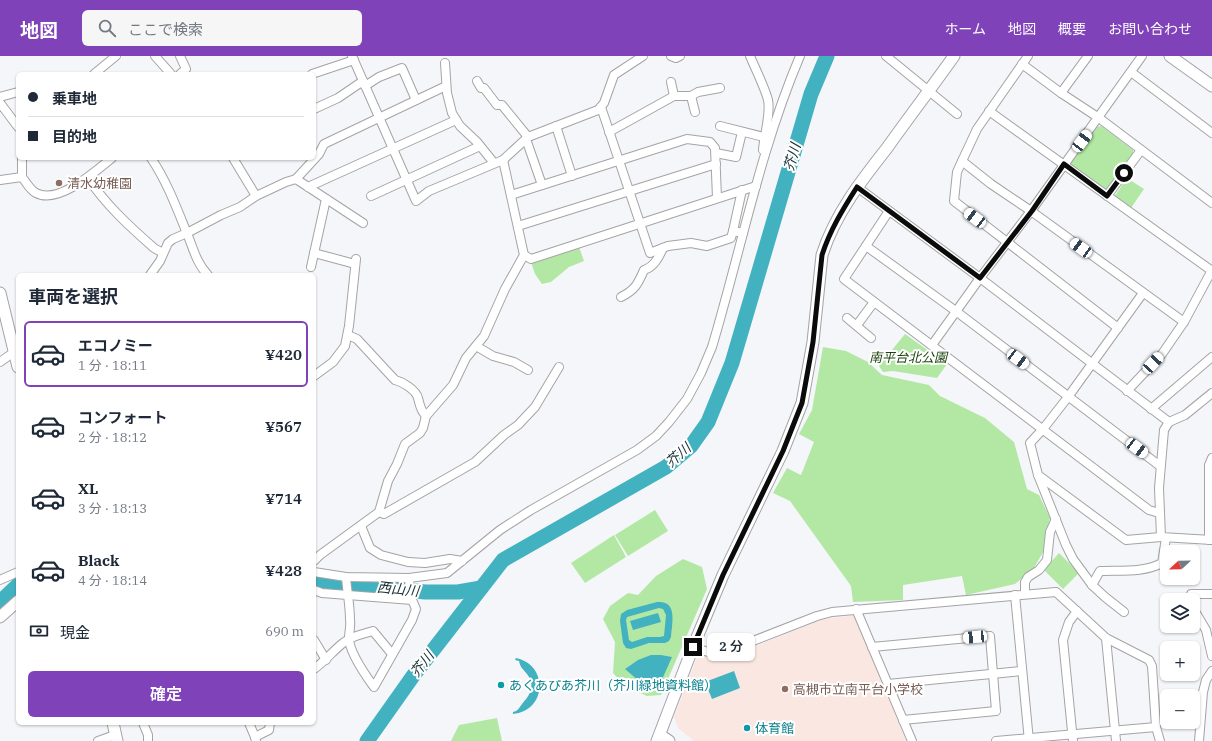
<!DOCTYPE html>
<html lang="ja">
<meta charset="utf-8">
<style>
body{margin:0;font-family:"IBM Plex Serif","Noto Sans JP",serif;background:#f6f6f7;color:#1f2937;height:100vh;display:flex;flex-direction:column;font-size:15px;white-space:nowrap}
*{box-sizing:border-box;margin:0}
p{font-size:13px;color:#747a83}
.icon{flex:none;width:22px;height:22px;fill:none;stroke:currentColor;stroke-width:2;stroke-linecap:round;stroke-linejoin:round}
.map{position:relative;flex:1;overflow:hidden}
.sheet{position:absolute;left:16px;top:217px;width:300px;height:452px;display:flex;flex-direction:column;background:#fff;border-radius:6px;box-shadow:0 1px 3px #0004}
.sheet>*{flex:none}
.hud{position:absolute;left:16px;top:16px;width:300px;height:88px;border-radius:6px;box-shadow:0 1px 3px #0004;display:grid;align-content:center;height:88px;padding:0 12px;background:#fff}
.needle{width:26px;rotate:248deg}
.buttons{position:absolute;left:1160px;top:489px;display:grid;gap:8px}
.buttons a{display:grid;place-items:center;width:40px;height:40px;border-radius:6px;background:#fff;box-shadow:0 1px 3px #0004;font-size:20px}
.end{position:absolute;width:18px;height:18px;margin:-9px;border:5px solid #0b0b0c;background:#fff;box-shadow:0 0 0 2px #fff}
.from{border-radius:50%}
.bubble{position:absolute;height:28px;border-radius:6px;background:#fff;box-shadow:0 1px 3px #0004;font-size:13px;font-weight:600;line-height:28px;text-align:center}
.car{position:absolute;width:12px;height:24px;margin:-12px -6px;border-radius:5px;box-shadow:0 0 3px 1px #0007;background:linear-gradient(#fff 24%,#345 0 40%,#fff 0 76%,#345 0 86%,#fff 0)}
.hud b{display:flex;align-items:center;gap:14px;height:38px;font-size:15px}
.hud b+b{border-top:1px solid #e0e1e3}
.hud i{width:10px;height:10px;background:#1f2937}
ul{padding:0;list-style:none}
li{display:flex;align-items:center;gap:12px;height:66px;margin:0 8px 6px;padding:0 4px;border:2px solid transparent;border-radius:6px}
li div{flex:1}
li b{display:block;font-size:15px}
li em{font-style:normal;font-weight:600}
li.on{border-color:#7f42b8}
li>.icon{width:36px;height:36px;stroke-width:1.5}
h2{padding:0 12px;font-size:18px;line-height:48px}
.pay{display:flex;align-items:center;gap:10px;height:44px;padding:0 12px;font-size:15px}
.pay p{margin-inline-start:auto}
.primary-button{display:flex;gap:8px;margin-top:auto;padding:8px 12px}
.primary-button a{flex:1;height:46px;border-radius:6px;background:#7f42b8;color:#fff;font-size:16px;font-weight:600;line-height:46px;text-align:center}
header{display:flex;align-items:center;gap:24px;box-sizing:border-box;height:56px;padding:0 20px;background:#7f42b8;color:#fff}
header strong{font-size:19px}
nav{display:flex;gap:22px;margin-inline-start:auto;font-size:14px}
.search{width:280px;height:36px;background:#f6f6f7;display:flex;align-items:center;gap:10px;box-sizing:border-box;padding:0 14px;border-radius:6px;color:#747a83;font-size:15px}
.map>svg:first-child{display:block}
.education{fill:#fbe7e1}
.green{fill:#b2e8a4}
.water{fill:#42b2c1;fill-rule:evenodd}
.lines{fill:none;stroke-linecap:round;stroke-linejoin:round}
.river{stroke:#42b2c1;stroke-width:15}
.street-casing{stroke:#a4a4a7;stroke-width:10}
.secondary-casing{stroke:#a4a4a7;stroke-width:13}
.street{stroke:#fff;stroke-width:8}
.secondary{stroke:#fff;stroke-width:11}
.route{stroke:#0b0b0c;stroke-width:5}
.education-dot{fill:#8d6e63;stroke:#fff;stroke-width:1.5}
.culture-dot{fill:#0f9aa8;stroke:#fff;stroke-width:1.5}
.labels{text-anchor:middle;stroke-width:4;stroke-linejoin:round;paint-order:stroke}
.education-label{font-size:13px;fill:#785e54;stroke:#fff;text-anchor:start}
.park-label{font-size:13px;font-style:italic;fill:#1b440d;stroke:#fff}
.culture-label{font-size:13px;fill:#0d838f;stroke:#fff;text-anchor:start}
.water-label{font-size:14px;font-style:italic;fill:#183135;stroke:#fff}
</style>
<header>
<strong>地図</strong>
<div class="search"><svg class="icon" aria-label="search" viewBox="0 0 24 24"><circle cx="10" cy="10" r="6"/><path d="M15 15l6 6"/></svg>ここで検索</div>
<nav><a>ホーム</a><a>地図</a><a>概要</a><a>お問い合わせ</a></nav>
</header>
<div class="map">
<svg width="1212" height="685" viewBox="0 0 1212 685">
<rect width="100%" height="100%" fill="#f5f6f9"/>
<polygon class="education" points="855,559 906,685 694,685 678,672 674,661 697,601 702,599 717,605 824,563"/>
<g class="green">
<polygon points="1101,70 1133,94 1133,98 1109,133 1104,133 1070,110 1069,107 1096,71"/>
<polygon points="1127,122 1144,133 1131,152 1114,141"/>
<polygon points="579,191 584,205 569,211 551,226 542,228 535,218 531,206"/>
<polygon points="905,278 947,308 937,322 893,315 883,316 879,310"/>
<polygon points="823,291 846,295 868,306 882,319 929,329 940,340 985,362 1014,386 1027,433 1039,439 1050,462 1043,496 1034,512 1015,528 966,539 962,520 903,529 903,544 853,546 851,530 790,445 773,437 787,412 801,419 814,386 799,378 812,354"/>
<polygon points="655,454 668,475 628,500 615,479"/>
<polygon points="614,479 626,501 585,527 571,507"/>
<polygon points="1059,497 1079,517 1063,533 1044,514"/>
<polygon points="683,503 702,511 707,533 661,639 647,640 625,630 613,617 615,586 603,563 610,550 628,537 638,539 656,520"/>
<polygon points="497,662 502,685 451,685 459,669"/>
</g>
<g class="water">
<path d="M 657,546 C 678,544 672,567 671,581 L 669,585 L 665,587 L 649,587 L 631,593 L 626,592 L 623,587 L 620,565 L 621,558 L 627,554 ZM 659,552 L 663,553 L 666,559 L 664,580 L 660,581 L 647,581 L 632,586 L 629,584 L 626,564 L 627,561 Z"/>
<polygon points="658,557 661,566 633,574 630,565"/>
<polygon points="651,599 661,599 672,601 660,628 647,632 625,613 638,604"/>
<path d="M 516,602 C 549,609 547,655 513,658 L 513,656 C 518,655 519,652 522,648 C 530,639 536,630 527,618 C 523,613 520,611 519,605 L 515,604 Z"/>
<polygon points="734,615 740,632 712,643 705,626"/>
</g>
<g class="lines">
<g class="river">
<polyline points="314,524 425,536 458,536 481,532"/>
<polyline points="0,546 18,529"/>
<polyline points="367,685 413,620 503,504 666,411 691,390 708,366 732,307 811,38 827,0"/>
</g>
<g class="street-casing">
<g id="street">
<polyline points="155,0 171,18"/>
<polyline points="352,0 416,145 429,135 503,104 528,81 598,54 604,47 614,19 643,0"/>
<polyline points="671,0 676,2 680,0"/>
<path d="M 750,0 C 755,12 765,32 768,44 C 771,58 764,79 763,94"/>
<polyline points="886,0 957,58"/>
<polyline points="1028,0 977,73 962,105 991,128 1031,155 1184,266"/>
<polyline points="445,7 447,37 452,57 460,70 477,86 494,107"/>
<polyline points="1022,8 1061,37 1099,62 1212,147"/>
<polyline points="1131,16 1212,77"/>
<polyline points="94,18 116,0"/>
<polyline points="180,18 186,13 180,0"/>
<polyline points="312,18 354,4"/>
<polyline points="477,25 481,32 484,32 497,49 502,49 528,81"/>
<polyline points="671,26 674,40"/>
<polyline points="365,30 379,21 402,12 416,44"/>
<polyline points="1061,37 1088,0"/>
<polyline points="691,40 695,56"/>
<polyline points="0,41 18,36"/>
<polyline points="0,47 18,71"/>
<polyline points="601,51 650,197 668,190 691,187 707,190 731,182 733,175 743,177"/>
<polyline points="314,53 338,42 363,25"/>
<polyline points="989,55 1212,215"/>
<polyline points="556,70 572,120"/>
<polyline points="720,70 764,81"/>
<polyline points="609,76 674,40 691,40 698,36 720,32"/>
<polyline points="526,83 542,129"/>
<polyline points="716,97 736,101 742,76"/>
<path d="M 151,102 C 166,124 176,150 186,175 C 193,191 196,207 208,219"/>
<polyline points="233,102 256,140"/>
<polyline points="962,105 957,116 954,145 1118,272"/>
<polyline points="22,121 22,102"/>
<path d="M 88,122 C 106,149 129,170 154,192 L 163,197"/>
<polyline points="296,123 319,98 324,88 446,30"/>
<path d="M 0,124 L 22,121 C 26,126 30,134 36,137 C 58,149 96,115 112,102"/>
<polyline points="308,131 456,64"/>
<polyline points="857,131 980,222 1169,366"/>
<polyline points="511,139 687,83 710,86 715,92 717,142"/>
<polyline points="371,140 480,90"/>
<polyline points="1107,140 1141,94"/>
<polyline points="889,155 844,223 1149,454 1159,457"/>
<polyline points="518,170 716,108"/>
<polyline points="733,175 742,134"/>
<polyline points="866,190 957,256 1160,410"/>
<polyline points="314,197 355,208"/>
<polyline points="524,199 531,203 756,130"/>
<polyline points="311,211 326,143"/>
<polyline points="150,219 160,205 168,187 173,183 187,177 221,159 240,151 256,140 286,126 296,123 363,167"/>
<path d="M 621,241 C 635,234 638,228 644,214 C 654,211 659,201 663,192"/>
<polyline points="847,262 871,282"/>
<polyline points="857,269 874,246"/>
<path d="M 348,279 L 357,283 L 395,324 C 403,326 416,334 418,342 C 420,349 420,354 426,360"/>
<polyline points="932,289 980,222 1031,155 1142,0"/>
<polyline points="476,290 493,300 514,306 528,314"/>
<polyline points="0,306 17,294"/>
<polyline points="314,320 333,306 345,290 349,270 356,203"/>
<polyline points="1127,335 1162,298 1184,266 1212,214"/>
<polyline points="1212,337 1185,359 1169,366 1164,374 1159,432 1161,481 1212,484"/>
<polyline points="1151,353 1212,301"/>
<polyline points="1038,419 1126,484 1161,481"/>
<polyline points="379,456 384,458 475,406 504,379 518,369 535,351 559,311"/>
<polyline points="361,470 370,492 381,499 408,506 425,507 450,503 462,505"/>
<polyline points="1209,484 1209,409 1212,402"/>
<polyline points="314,505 320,499 379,456 388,425 397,408 405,388 420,377 423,372 426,360 453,329 466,302 484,280 505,233 524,199 503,104"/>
<path d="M 314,516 L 346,521 L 409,522 L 447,517 L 500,474 L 531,454 L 637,394 L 656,380 L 669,366 L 687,343 L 701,317 L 712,291 C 741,194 760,94 800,0"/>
<path d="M 346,521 C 347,535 350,549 350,564 C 351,570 349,576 349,582 C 349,596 366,620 374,631 L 412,564 L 416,553 L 410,539 L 409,522"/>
<polyline points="0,524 18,516"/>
<path d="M 1092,529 L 1100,515 C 1121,514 1143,517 1162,507 L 1166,482"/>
<polyline points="314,534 322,537 412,544"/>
<polyline points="1025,538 1025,526 1028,521 1039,514 1047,504 1050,476 1056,463"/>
<polyline points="1015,539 1029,685"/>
<polyline points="1189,544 1191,538 1212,538"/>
<polyline points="1193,552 1206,574 1212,600"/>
<polyline points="856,553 912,685"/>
<polyline points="1124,556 1105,541 1092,529 1073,503 1066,489 1038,419 1030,387 1043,373 1068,341 1143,237"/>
<polyline points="1106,582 1116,685"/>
<polyline points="314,584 326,604"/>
<polyline points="693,591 717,599 817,560 832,556 1056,536 1106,582 1149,604 1152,610 1156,671 1160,685"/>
<polyline points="872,591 990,580 996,655 903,664"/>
<path d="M 314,613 C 325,605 333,595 343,587 C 351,580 363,578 373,575 L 392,598"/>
<polyline points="888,628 1022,615"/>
<polyline points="143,667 148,679 148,685"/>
<polyline points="249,667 255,681"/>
<polyline points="98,685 115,679"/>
<polyline points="256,685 255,681 269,674 270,667"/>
<polyline points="996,685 1156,671"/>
<polyline points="1073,685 1063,584 1069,566 1077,555"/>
<polyline points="1199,685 1203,636 1206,624 1212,615"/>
</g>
</g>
<g class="secondary-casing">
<g id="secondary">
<polyline points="1170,0 1212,30"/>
<polyline points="0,237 18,311"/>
<polyline points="0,561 18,545"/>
<polyline points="113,667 117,685"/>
<polyline points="660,679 669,685"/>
<path d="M 657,685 L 693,591 L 723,519 L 783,395 L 802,347 L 813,286 L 822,199 C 835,158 861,125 887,92 C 909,61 932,31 954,0"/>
</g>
</g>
<use href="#street" class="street"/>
<use href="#secondary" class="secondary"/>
</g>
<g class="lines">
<path class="route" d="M 693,591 L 723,519 L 783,395 L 802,347 L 813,286 L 822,199 C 830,174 843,153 857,131 L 980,222 L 1032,155 L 1064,108 L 1107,140 L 1124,117"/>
</g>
<g class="education-dot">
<circle cx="59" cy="127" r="4"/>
<circle cx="785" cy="633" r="4"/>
</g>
<g class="culture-dot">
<circle cx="501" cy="629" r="4"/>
<circle cx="747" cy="672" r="4"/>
</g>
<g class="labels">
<g class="education-label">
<text x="67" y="132">清水幼稚園</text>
<text x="793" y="638">高槻市立南平台小学校</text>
</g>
<g class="park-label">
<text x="908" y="306">南平台北公園</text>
</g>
<g class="culture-label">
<text x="509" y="634">あくあぴあ芥川（芥川緑地資料館）</text>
<text x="755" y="677">体育館</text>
</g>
<g class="water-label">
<text transform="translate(792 101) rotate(-74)" y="5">芥川</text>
<text transform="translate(678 399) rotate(-41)" y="5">芥川</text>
<text transform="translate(398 533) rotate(6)" y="5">西山川</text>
<text transform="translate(422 608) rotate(-52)" y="5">芥川</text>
</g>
</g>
</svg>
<div class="buttons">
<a><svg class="needle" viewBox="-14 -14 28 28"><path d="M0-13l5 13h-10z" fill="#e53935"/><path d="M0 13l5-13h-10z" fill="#747a83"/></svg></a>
<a><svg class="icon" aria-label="layers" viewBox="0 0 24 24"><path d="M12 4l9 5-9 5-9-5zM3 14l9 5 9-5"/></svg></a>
<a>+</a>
<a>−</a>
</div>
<i class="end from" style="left:1124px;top:117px"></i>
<i class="end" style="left:693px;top:591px"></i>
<div class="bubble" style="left:707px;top:577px;width:48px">2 分</div>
<i class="car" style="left:1082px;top:85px;rotate:37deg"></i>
<i class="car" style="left:975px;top:162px;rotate:307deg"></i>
<i class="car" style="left:1081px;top:192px;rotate:306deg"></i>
<i class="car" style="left:1018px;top:303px;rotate:127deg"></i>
<i class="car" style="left:1153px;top:307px;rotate:43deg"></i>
<i class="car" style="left:1137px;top:392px;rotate:127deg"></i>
<i class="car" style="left:975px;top:581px;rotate:265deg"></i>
<div class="hud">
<b><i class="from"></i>乗車地</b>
<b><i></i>目的地</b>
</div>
<section class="sheet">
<h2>車両を選択</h2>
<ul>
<li class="on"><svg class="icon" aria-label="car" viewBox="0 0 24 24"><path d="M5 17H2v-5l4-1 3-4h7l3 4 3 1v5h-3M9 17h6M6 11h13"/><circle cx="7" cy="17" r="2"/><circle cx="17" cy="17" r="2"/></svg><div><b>エコノミー</b><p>1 分 · 18:11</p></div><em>¥420</em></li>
<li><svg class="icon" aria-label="car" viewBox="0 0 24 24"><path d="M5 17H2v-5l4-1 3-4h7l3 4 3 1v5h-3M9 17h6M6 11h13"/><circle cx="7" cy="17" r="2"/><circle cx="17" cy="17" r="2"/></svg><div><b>コンフォート</b><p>2 分 · 18:12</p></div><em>¥567</em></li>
<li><svg class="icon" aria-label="car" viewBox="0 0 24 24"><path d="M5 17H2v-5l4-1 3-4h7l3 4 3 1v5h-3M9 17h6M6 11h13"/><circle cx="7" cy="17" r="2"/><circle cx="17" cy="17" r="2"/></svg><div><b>XL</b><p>3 分 · 18:13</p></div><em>¥714</em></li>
<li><svg class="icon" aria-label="car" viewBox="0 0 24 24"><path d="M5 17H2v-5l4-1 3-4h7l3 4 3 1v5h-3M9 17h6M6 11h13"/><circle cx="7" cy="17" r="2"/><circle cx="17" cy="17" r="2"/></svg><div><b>Black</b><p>4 分 · 18:14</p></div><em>¥428</em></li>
</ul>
<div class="pay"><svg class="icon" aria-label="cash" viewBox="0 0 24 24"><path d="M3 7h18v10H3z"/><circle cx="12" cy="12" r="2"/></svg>現金<p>690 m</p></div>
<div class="primary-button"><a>確定</a></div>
</section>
</div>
